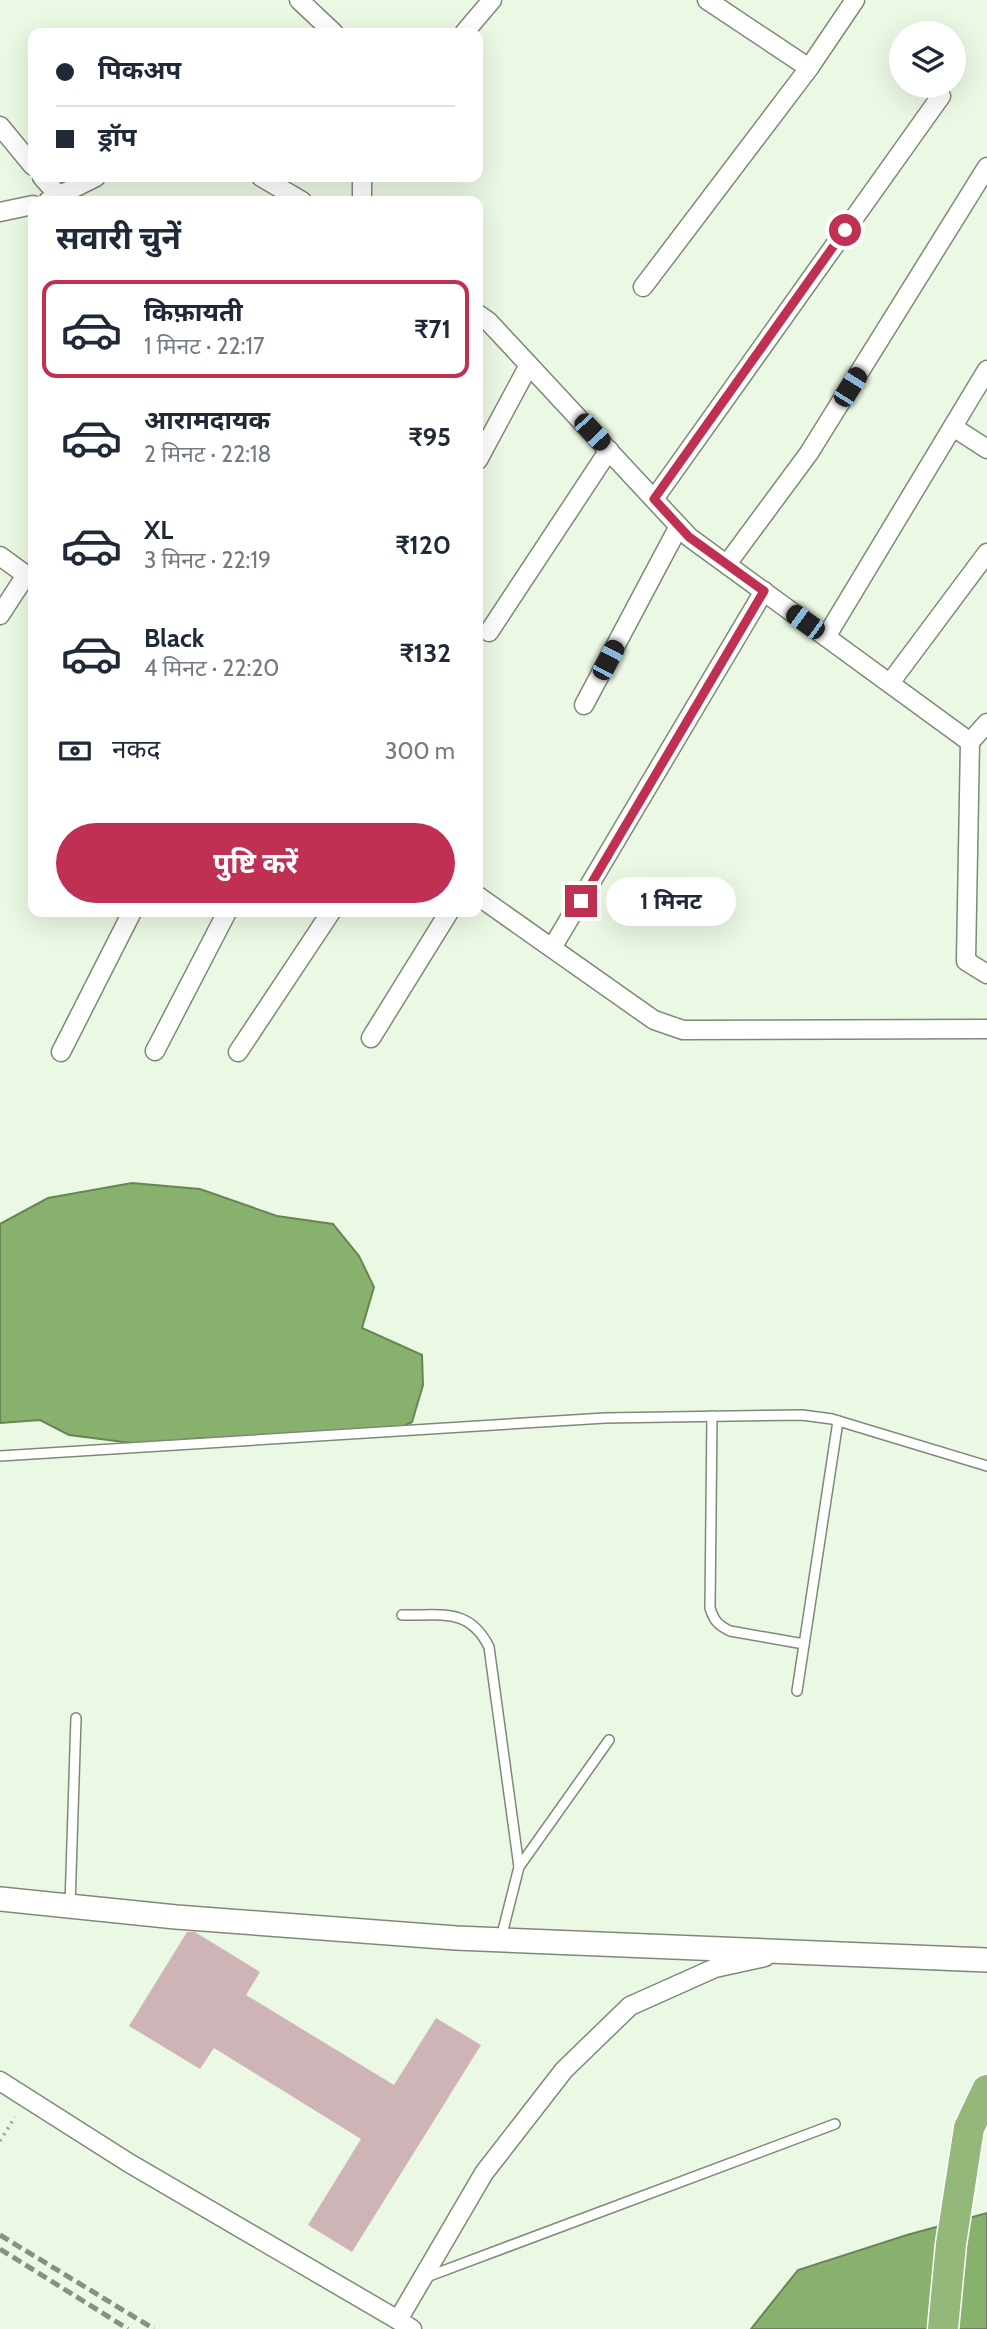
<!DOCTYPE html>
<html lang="hi">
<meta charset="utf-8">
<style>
body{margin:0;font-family:Cabin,"Noto Sans Devanagari",sans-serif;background:#f6f6f7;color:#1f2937;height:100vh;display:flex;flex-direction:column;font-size:26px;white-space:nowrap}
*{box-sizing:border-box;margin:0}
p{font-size:23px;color:#747a83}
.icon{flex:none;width:38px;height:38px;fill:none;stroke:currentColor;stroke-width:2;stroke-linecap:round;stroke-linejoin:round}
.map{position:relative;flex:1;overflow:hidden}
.panel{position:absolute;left:28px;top:196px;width:455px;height:721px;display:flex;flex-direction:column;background:#fff;border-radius:14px;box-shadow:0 7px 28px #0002}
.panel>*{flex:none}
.top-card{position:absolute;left:28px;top:28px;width:455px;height:154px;border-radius:14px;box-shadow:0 7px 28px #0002;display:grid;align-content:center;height:154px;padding:0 28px;background:#fff}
.controls{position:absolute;left:889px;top:21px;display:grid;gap:14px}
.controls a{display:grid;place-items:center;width:77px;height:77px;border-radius:50%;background:#fff;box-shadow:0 7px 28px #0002;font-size:35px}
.end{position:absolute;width:32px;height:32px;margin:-16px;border:9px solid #c03052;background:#fff;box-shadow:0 0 0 4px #fff}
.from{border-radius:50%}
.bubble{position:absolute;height:49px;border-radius:24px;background:#fff;box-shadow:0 7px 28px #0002;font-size:23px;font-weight:700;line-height:49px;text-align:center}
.car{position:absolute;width:21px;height:42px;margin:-21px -10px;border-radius:9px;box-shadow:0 0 5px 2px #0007;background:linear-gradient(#222 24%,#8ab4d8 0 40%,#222 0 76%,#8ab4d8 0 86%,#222 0)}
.top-card b{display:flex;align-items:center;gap:24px;height:66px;font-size:26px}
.top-card b+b{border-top:2px solid #e0e1e3}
.top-card i{width:18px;height:18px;background:#1f2937}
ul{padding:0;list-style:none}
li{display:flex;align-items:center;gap:21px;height:98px;margin:0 14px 10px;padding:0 14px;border:4px solid transparent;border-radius:14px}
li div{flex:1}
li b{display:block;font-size:26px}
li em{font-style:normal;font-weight:700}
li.on{border-color:#c03052}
li>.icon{width:63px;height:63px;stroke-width:1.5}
h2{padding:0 28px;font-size:32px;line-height:84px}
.pay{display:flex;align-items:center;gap:18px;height:77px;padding:0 28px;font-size:26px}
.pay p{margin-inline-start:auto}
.primary-button{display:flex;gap:14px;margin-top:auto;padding:14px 28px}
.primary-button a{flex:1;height:80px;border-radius:42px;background:#c03052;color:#fff;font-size:28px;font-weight:700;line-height:80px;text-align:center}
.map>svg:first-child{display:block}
.water{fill:#89b16e;stroke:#688654;stroke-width:2}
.building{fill:#ceb4b6}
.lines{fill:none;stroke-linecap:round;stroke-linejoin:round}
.service-casing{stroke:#7e8a77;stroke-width:12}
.minor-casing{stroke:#7e8a77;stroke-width:21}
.tertiary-casing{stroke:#7e8a77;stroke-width:26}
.trunk-casing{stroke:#fff;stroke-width:33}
.path{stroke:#98a292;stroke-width:3.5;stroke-dasharray:2 5;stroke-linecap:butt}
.service{stroke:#fff;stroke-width:9}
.minor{stroke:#fff;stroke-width:18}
.tertiary{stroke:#fff;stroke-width:23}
.trunk{stroke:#94b77a;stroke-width:30}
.rail{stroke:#879081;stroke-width:5;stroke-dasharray:10 5;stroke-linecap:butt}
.route{stroke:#c03052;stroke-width:9}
</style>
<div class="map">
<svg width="987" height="2329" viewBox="0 0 987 2329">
<rect width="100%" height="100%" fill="#ebf8e3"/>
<g class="water">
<polygon points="132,1183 200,1189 277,1216 333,1224 359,1256 374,1287 362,1328 422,1355 423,1385 412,1422 386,1434 251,1439 200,1438 140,1444 69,1435 40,1420 0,1423 0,1224 48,1198"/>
<polygon points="987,2213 987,2329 751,2329 798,2270 907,2235"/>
</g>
<polygon class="building" points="187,1932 195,1932 260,1972 246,1995 394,2085 436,2018 481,2045 352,2252 308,2225 361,2139 214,2048 200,2069 129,2026"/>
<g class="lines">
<g class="service-casing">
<g id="service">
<path d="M 712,1416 L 710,1608 C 714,1621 718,1625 730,1631 L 804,1644"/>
<polyline points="0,1456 605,1418 802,1415 832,1419 987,1466"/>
<path d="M 402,1615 C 441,1616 469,1607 489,1647 L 519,1867"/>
<polyline points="797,1691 838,1421"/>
<polyline points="70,1905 76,1718"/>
<polyline points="501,1938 519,1867 609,1740"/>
<polyline points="424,2278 835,2124"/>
</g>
</g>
<g class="minor-casing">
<g id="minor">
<polyline points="299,0 334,33"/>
<polyline points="707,0 809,68"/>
<polyline points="464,33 492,0"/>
<polyline points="0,126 33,166"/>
<polyline points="42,177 60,197"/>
<polyline points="261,177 302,201"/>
<polyline points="48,201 96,177"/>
<polyline points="362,201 362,177"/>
<polyline points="0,212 33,205"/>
<polyline points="643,287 809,68 855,0"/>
<polyline points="478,314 488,321 689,537 970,742 966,961 987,974"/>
<polyline points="953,427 987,449"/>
<polyline points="478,460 529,365"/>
<polyline points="654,499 941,96"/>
<polyline points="0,556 33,580"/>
<polyline points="727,564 809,453 987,167"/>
<polyline points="0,615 26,575"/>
<polyline points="489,632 609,450"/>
<polyline points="826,637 987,370"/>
<polyline points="890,683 987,553"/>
<polyline points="584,705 679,526"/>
<polyline points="970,742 987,723"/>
<polyline points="478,896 654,1020 683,1030 987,1029"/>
<polyline points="552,948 764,591"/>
<polyline points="371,1038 449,912"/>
<polyline points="155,1051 227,912"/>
<polyline points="61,1052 132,912"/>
<polyline points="238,1052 331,912"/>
<polyline points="0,2081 129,2163 398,2320"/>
<polyline points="412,2329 398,2320 484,2173 564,2070 630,2006 715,1968 765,1957"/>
</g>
</g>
<g class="tertiary-casing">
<polyline id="tertiary" points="0,1899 176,1917 456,1938 987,1960"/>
</g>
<g class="trunk-casing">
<polyline id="trunk" points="943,2329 951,2244 969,2128 987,2090"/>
</g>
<polyline class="path" points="0,2141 15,2117"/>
<use href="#service" class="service"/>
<use href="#minor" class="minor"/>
<use href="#tertiary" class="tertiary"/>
<use href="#trunk" class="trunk"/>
<g class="rail">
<polyline points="0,2235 154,2329"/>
<polyline points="0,2249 128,2329"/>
</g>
</g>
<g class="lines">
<polyline class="route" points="581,901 764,591 689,537 654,499 845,230"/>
</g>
</svg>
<div class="controls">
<a><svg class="icon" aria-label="layers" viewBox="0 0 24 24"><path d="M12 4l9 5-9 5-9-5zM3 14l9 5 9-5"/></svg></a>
</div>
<i class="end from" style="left:845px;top:230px"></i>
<i class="end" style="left:581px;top:901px"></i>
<div class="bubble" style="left:606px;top:877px;width:130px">1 मिनट</div>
<i class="car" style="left:850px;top:387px;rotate:32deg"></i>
<i class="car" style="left:592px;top:432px;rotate:137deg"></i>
<i class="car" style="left:805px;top:622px;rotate:306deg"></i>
<i class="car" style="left:608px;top:660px;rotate:28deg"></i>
<div class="top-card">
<b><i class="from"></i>पिकअप</b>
<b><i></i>ड्रॉप</b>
</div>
<section class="panel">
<h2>सवारी चुनें</h2>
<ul>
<li class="on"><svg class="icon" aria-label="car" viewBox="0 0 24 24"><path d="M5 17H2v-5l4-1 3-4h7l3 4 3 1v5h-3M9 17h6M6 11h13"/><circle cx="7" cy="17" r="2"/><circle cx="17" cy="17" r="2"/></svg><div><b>किफ़ायती</b><p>1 मिनट · 22:17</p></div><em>₹71</em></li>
<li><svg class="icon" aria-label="car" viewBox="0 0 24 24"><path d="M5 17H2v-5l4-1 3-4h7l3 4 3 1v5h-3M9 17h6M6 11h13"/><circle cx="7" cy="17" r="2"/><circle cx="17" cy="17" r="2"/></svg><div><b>आरामदायक</b><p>2 मिनट · 22:18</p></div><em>₹95</em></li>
<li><svg class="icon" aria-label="car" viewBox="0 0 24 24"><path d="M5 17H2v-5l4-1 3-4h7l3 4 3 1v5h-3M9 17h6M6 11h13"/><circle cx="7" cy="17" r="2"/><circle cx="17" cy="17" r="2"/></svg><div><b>XL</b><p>3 मिनट · 22:19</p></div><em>₹120</em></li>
<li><svg class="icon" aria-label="car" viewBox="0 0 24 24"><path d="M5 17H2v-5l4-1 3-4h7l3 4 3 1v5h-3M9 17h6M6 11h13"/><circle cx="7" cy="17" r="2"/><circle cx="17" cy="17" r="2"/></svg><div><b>Black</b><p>4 मिनट · 22:20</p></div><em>₹132</em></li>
</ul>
<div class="pay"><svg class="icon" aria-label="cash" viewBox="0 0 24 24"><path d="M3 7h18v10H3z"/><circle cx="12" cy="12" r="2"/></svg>नकद<p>300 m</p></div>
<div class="primary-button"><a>पुष्टि करें</a></div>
</section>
</div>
